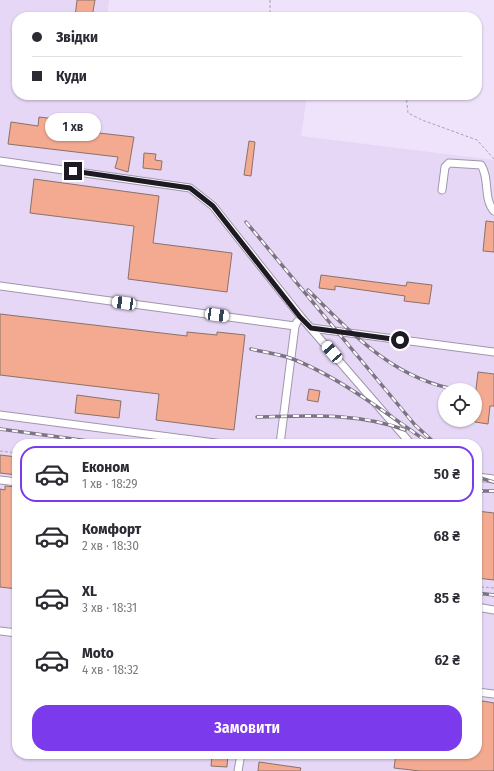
<!DOCTYPE html>
<html lang="uk">
<meta charset="utf-8">
<style>
body{margin:0;font-family:"Fira Sans Condensed",sans-serif;background:#f2f2f3;color:#2b2b33;height:100vh;display:flex;flex-direction:column;font-size:15px;white-space:nowrap}
*{box-sizing:border-box;margin:0}
p{font-size:13px;color:#7c7c81}
.icon{flex:none;width:22px;height:22px;fill:none;stroke:currentColor;stroke-width:2;stroke-linecap:round;stroke-linejoin:round}
.map{position:relative;flex:1;overflow:hidden}
.details{position:absolute;left:12px;top:439px;width:470px;height:320px;display:flex;flex-direction:column;background:#fff;border-radius:16px;box-shadow:0 1px 3px #0004}
.details>*{flex:none}
.banner{position:absolute;left:12px;top:12px;width:470px;height:88px;border-radius:16px;box-shadow:0 1px 3px #0004;display:grid;align-content:center;height:88px;padding:0 20px;background:#fff}
.buttons{position:absolute;left:438px;top:383px;display:grid;gap:8px}
.buttons a{display:grid;place-items:center;width:44px;height:44px;border-radius:50%;background:#fff;box-shadow:0 1px 3px #0004;font-size:20px}
.end{position:absolute;width:18px;height:18px;margin:-9px;border:5px solid #1e1a23;background:#fff;box-shadow:0 0 0 2px #fff}
.from{border-radius:50%}
.bubble{position:absolute;height:28px;border-radius:14px;background:#fff;box-shadow:0 1px 3px #0004;font-size:13px;font-weight:600;line-height:28px;text-align:center}
.car{position:absolute;width:12px;height:24px;margin:-12px -6px;border-radius:5px;box-shadow:0 0 3px 1px #0007;background:linear-gradient(#fff 24%,#345 0 40%,#fff 0 76%,#345 0 86%,#fff 0)}
.banner b{display:flex;align-items:center;gap:14px;height:38px;font-size:15px}
.banner b+b{border-top:1px solid #e1e1e2}
.banner i{width:10px;height:10px;background:#2b2b33}
ul{padding:7px 0 0;list-style:none}
li{display:flex;align-items:center;gap:12px;height:56px;margin:0 8px 6px;padding:0 12px;border:2px solid transparent;border-radius:16px}
li div{flex:1}
li b{display:block;font-size:15px}
li em{font-style:normal;font-weight:600}
li.selected{border-color:#7c3aed}
li>.icon{width:36px;height:36px;stroke-width:1.5}
.action{display:flex;gap:8px;margin-top:auto;padding:8px 20px}
.action a{flex:1;height:46px;border-radius:16px;background:#7c3aed;color:#fff;font-size:16px;font-weight:600;line-height:46px;text-align:center}
.map>svg:first-child{display:block}
.built{fill:#e5d7f5;fill-rule:evenodd}
.building{fill:#f3aa90;stroke:#8a7269}
.lines{fill:none;stroke-linecap:round;stroke-linejoin:round}
.minor-casing{stroke:#a096ac;stroke-width:9}
.path{stroke:#aaa2b5;stroke-width:1;stroke-dasharray:3 2;stroke-linecap:butt}
.minor{stroke:#fff;stroke-width:7}
.rail-casing{stroke:#7c7484;stroke-width:3.5}
.rail{stroke:#fff;stroke-width:2;stroke-dasharray:6;stroke-linecap:butt}
.route{stroke:#1e1a23;stroke-width:5}
</style>
<div class="map">
<svg width="494" height="771" viewBox="0 0 494 771">
<rect width="100%" height="100%" fill="#eee3fb"/>
<path class="built" d="M 0,0 L 109,0 L 107,17 L 17,17 L 17,95 L 307,95 L 301,136 L 494,160 L 494,771 L 0,771 ZM 445,390 L 475,390 L 475,420 L 445,420 ZM 17,444 L 477,444 L 477,754 L 17,754 Z"/>
<g class="building">
<polygon points="77,0 95,0 92,17 75,17"/>
<polygon points="39,117 56,119 55,128 134,137 128,172 115,168 118,157 8,144 11,122 38,126"/>
<polygon points="249,141 255,142 251,176 244,175"/>
<polygon points="144,153 156,154 155,160 162,161 161,170 143,168"/>
<polygon points="34,179 159,196 153,243 232,253 227,292 128,279 134,226 30,213"/>
<polygon points="486,221 494,222 494,252 483,251"/>
<polygon points="321,275 406,286 407,282 432,285 429,304 404,301 405,296 335,286 335,290 319,288"/>
<polygon points="0,314 187,336 187,332 217,335 217,332 245,335 234,430 156,420 159,394 0,375"/>
<polygon points="478,372 494,374 494,406 490,406 488,424 475,422 475,398"/>
<polygon points="309,389 320,391 318,402 307,400"/>
<polygon points="77,395 121,401 119,418 75,413"/>
<polygon points="0,455 17,457 17,475 0,473"/>
<polygon points="5,486 17,487 17,589 0,587 0,489 5,490"/>
<polygon points="477,511 494,513 494,580 477,578"/>
<polygon points="477,700 494,703 494,771 420,771 394,768 396,754 477,754"/>
<polygon points="212,754 228,754 227,767 211,766"/>
<polygon points="259,762 301,768 300,771 258,771"/>
</g>
<g class="lines">
<g class="minor-casing">
<g id="minor">
<polyline points="0,161 190,188 213,206 301,317 411,444"/>
<path d="M 442,190 L 445,167 L 449,163 L 481,165 C 490,178 483,199 494,211"/>
<polyline points="0,286 295,326"/>
<polyline points="311,328 494,352"/>
<polyline points="0,415 223,444"/>
<polyline points="280,444 295,326 297,322"/>
<polyline points="477,477 494,479"/>
<polyline points="0,480 17,482"/>
<polyline points="477,607 494,610"/>
<polyline points="0,631 17,633"/>
<polyline points="477,692 494,694"/>
<polyline points="238,771 241,754"/>
</g>
</g>
<g class="path">
<polyline points="270,0 270,17"/>
<polyline points="406,95 408,113 422,120 477,140 494,159"/>
<polyline points="0,451 17,453"/>
<polyline points="481,581 482,587 494,588"/>
<polyline points="477,582 481,583"/>
</g>
<use href="#minor" class="minor"/>
<g class="rail-casing">
<g id="rail">
<polyline points="246,222 415,425 436,444"/>
<path d="M 308,290 C 352,334 395,380 459,390"/>
<path d="M 251,349 C 264,352 277,354 290,358 C 336,375 386,413 426,441"/>
<path d="M 257,417 C 307,416 358,412 405,430"/>
<polyline points="0,429 110,444"/>
<polyline points="477,477 494,482"/>
<polyline points="477,491 494,491"/>
<polyline points="477,593 494,595"/>
</g>
</g>
<use href="#rail" class="rail"/>
</g>
<g class="lines">
<polyline class="route" points="73,171 190,188 213,206 300,317 311,328 400,340"/>
</g>
</svg>
<div class="buttons">
<a><svg class="icon" aria-label="locate" viewBox="0 0 24 24"><circle cx="12" cy="12" r="6"/><path d="M12 2v4M12 18v4M2 12h4M18 12h4"/></svg></a>
</div>
<i class="end from" style="left:400px;top:340px"></i>
<i class="end" style="left:73px;top:171px"></i>
<div class="bubble" style="left:45px;top:113px;width:56px">1 хв</div>
<i class="car" style="left:124px;top:303px;rotate:278deg"></i>
<i class="car" style="left:217px;top:315px;rotate:98deg"></i>
<i class="car" style="left:332px;top:352px;rotate:319deg"></i>
<div class="banner">
<b><i class="from"></i>Звідки</b>
<b><i></i>Куди</b>
</div>
<section class="details">
<ul>
<li class="selected"><svg class="icon" aria-label="car" viewBox="0 0 24 24"><path d="M5 17H2v-5l4-1 3-4h7l3 4 3 1v5h-3M9 17h6M6 11h13"/><circle cx="7" cy="17" r="2"/><circle cx="17" cy="17" r="2"/></svg><div><b>Економ</b><p>1 хв · 18:29</p></div><em>50 ₴</em></li>
<li><svg class="icon" aria-label="car" viewBox="0 0 24 24"><path d="M5 17H2v-5l4-1 3-4h7l3 4 3 1v5h-3M9 17h6M6 11h13"/><circle cx="7" cy="17" r="2"/><circle cx="17" cy="17" r="2"/></svg><div><b>Комфорт</b><p>2 хв · 18:30</p></div><em>68 ₴</em></li>
<li><svg class="icon" aria-label="car" viewBox="0 0 24 24"><path d="M5 17H2v-5l4-1 3-4h7l3 4 3 1v5h-3M9 17h6M6 11h13"/><circle cx="7" cy="17" r="2"/><circle cx="17" cy="17" r="2"/></svg><div><b>XL</b><p>3 хв · 18:31</p></div><em>85 ₴</em></li>
<li><svg class="icon" aria-label="car" viewBox="0 0 24 24"><path d="M5 17H2v-5l4-1 3-4h7l3 4 3 1v5h-3M9 17h6M6 11h13"/><circle cx="7" cy="17" r="2"/><circle cx="17" cy="17" r="2"/></svg><div><b>Moto</b><p>4 хв · 18:32</p></div><em>62 ₴</em></li>
</ul>
<div class="action"><a>Замовити</a></div>
</section>
</div>
